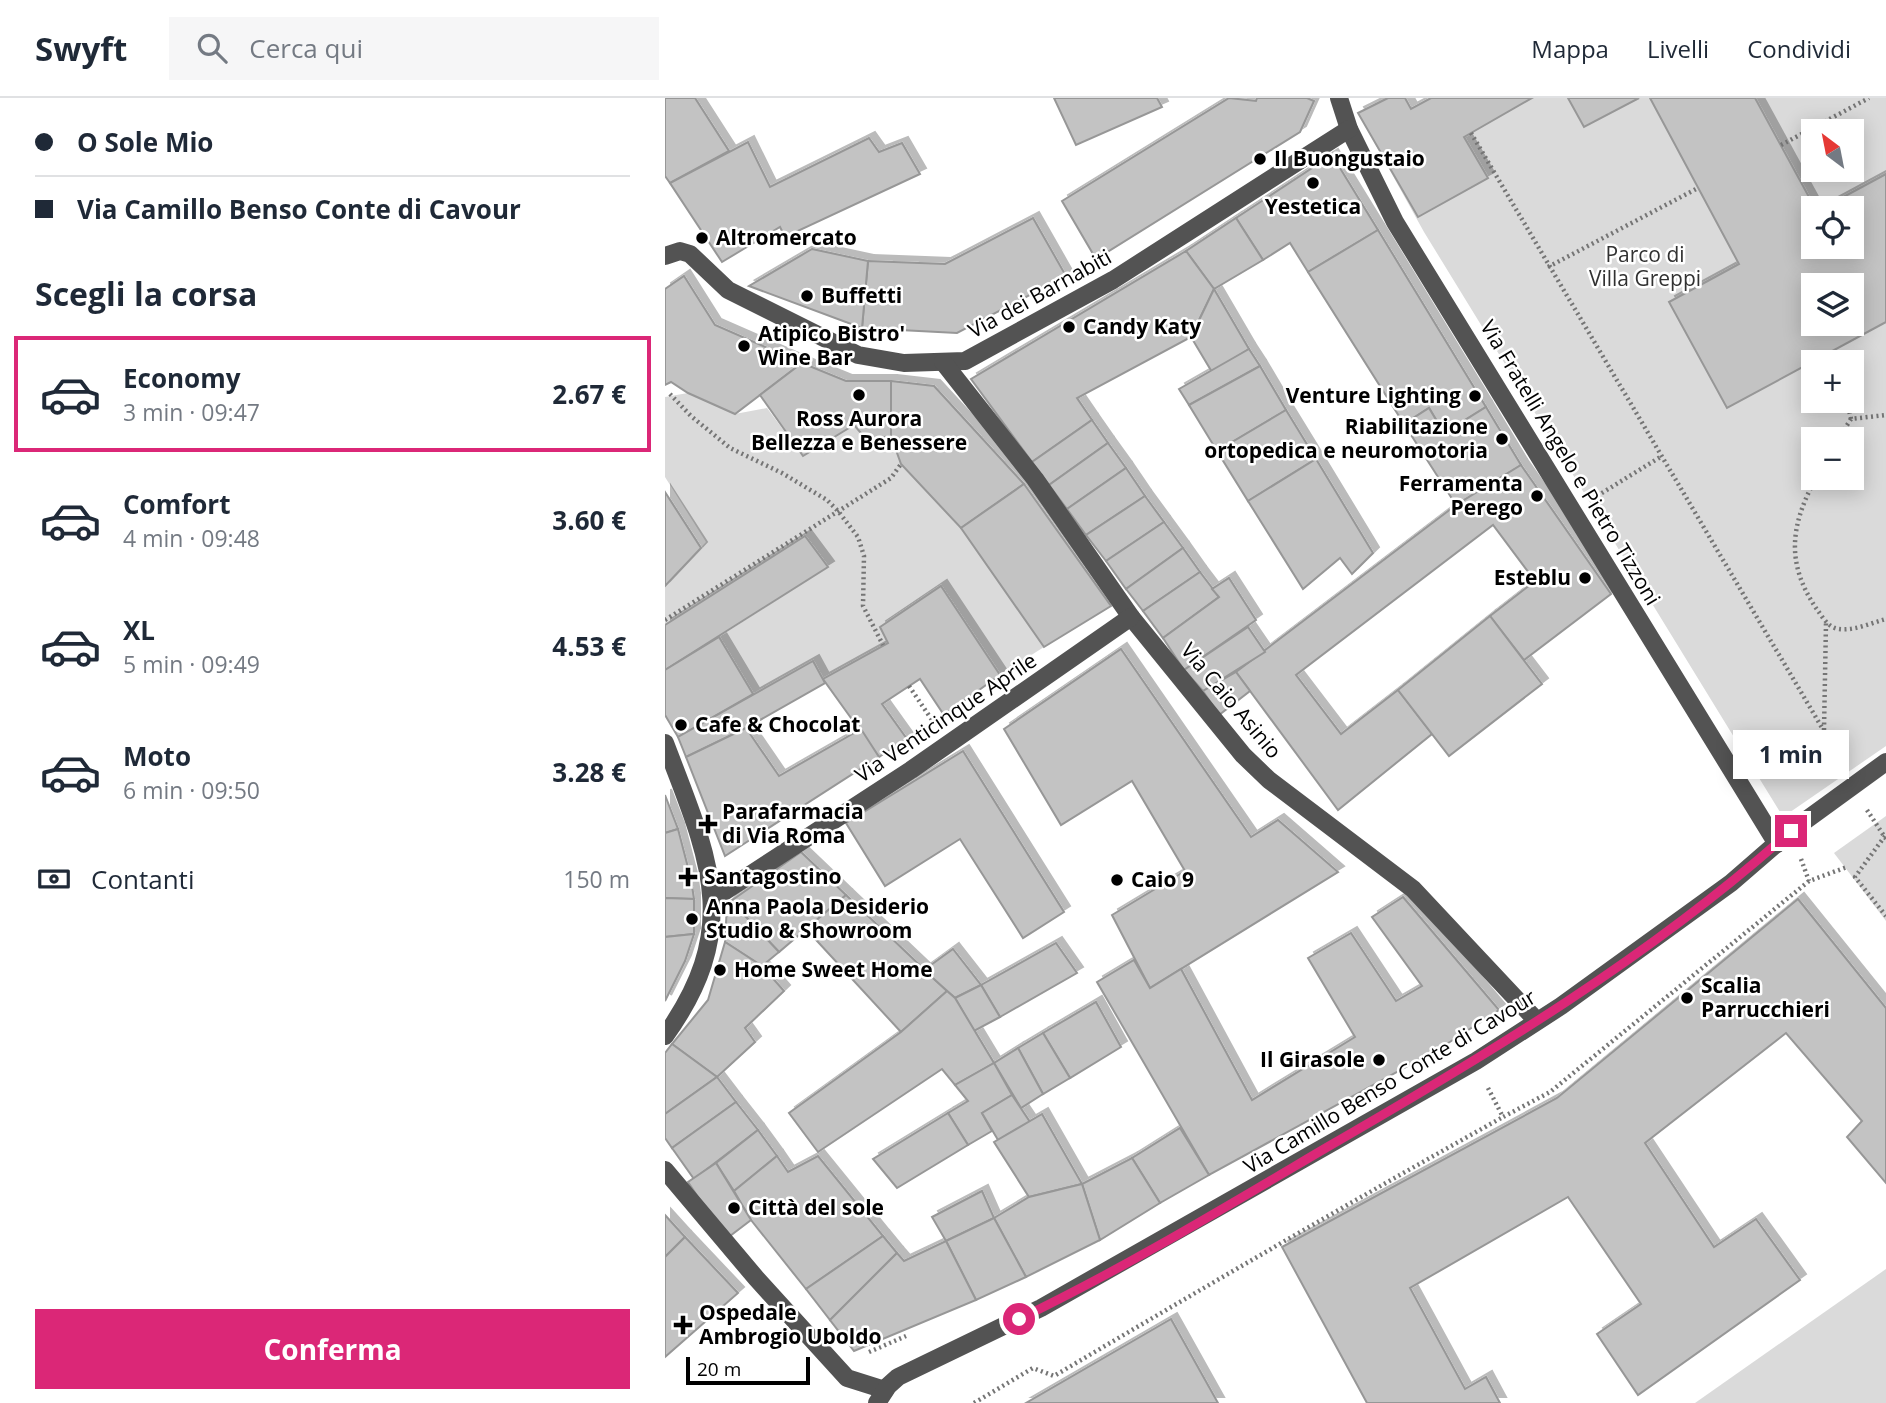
<!DOCTYPE html>
<html lang="it">
<meta charset="utf-8">
<style>
body{margin:0;font-family:"Open Sans",sans-serif;background:#f6f6f7;color:#1f2937;height:100vh;display:flex;flex-direction:column;font-size:26px;white-space:nowrap}
*{box-sizing:border-box;margin:0}
p{font-size:23px;color:#747a83}
.icon{flex:none;width:38px;height:38px;fill:none;stroke:currentColor;stroke-width:2;stroke-linecap:round;stroke-linejoin:round}
.map{position:relative;flex:1;overflow:hidden}
.details{display:flex;flex-direction:column;background:#fff;width:665px}
.details>*{flex:none}
.banner{display:grid;align-content:center;height:154px;padding:0 35px;background:#fff}
.needle{width:46px;rotate:328deg}
.controls{position:absolute;left:1136px;top:21px;display:grid;gap:14px}
.controls a{display:grid;place-items:center;width:63px;height:63px;border-radius:0px;background:#fff;box-shadow:0 4px 18px #0003;font-size:35px}
.scale{position:absolute;left:21px;bottom:18px;width:124px;box-sizing:border-box;padding-left:7px;border:4px solid #000;border-top:0;font-size:19px;line-height:24px;white-space:nowrap;color:#000;-webkit-text-stroke:5px #fff;paint-order:stroke}
.end{position:absolute;width:32px;height:32px;margin:-16px;border:9px solid #db2777;background:#fff;box-shadow:0 0 0 4px #fff}
.from{border-radius:50%}
.bubble{position:absolute;height:49px;border-radius:0px;background:#fff;box-shadow:0 4px 18px #0003;font-size:23px;font-weight:700;line-height:49px;text-align:center}
.banner b{display:flex;align-items:center;gap:24px;height:66px;font-size:26px}
.banner b+b{border-top:2px solid #e0e1e3}
.banner i{width:18px;height:18px;background:#1f2937}
ul{padding:0;list-style:none}
li{display:flex;align-items:center;gap:21px;height:116px;margin:0 14px 10px;padding:0 21px;border:4px solid transparent;border-radius:0px}
li div{flex:1}
li b{display:block;font-size:26px}
li em{font-style:normal;font-weight:700}
li.current{border-color:#db2777}
li>.icon{width:63px;height:63px;stroke-width:1.5}
h2{padding:0 35px;font-size:32px;line-height:84px}
.pay{display:flex;align-items:center;gap:18px;height:77px;padding:0 35px;font-size:26px}
.pay p{margin-inline-start:auto}
.button{display:flex;gap:14px;margin-top:auto;padding:14px 35px}
.button a{flex:1;height:80px;border-radius:0px;background:#db2777;color:#fff;font-size:28px;font-weight:700;line-height:80px;text-align:center}
header{display:flex;align-items:center;gap:42px;box-sizing:border-box;height:98px;padding:0 35px;background:#fff;border-bottom:2px solid #e0e1e3}
header strong{font-size:33px}
nav{display:flex;gap:38px;margin-inline-start:auto;font-size:24px}
.search{width:490px;height:63px;background:#f6f6f7;display:flex;align-items:center;gap:18px;box-sizing:border-box;padding:0 24px;border-radius:0px;color:#747a83;font-size:26px}
main{display:flex;flex:1;min-height:0}
.map>svg:first-child{display:block}
.green{fill:#dadada;fill-rule:evenodd}
.building{fill:#c3c3c3;stroke:#979797;stroke-width:2;fill-rule:evenodd;filter:url(#shadow)}
.lines{fill:none;stroke-linecap:round;stroke-linejoin:round}
.path{stroke:#757575;stroke-width:4.5;stroke-dasharray:2 3.5;stroke-linecap:butt}
.minor{stroke:#535353;stroke-width:18}
.route{stroke:#db2777;stroke-width:9}
.poi-dot{fill:#000;stroke:#fff;stroke-width:2.5}
.labels{text-anchor:middle;stroke-width:5;stroke-linejoin:round;paint-order:stroke}
.poi-label{font-size:21px;font-weight:bold;fill:#000;stroke:#fff;text-anchor:start}
.park-label{font-size:21px;fill:#313131;stroke:#fff}
.street-label{font-size:21px;fill:#000;stroke:#fff}
</style>
<header>
<strong>Swyft</strong>
<div class="search"><svg class="icon" aria-label="search" viewBox="0 0 24 24"><circle cx="10" cy="10" r="6"/><path d="M15 15l6 6"/></svg>Cerca qui</div>
<nav><a>Mappa</a><a>Livelli</a><a>Condividi</a></nav>
</header>
<main>
<section class="details">
<div class="banner">
<b><i class="from"></i>O Sole Mio</b>
<b><i></i>Via Camillo Benso Conte di Cavour</b>
</div>
<h2>Scegli la corsa</h2>
<ul>
<li class="current"><svg class="icon" aria-label="car" viewBox="0 0 24 24"><path d="M5 17H2v-5l4-1 3-4h7l3 4 3 1v5h-3M9 17h6M6 11h13"/><circle cx="7" cy="17" r="2"/><circle cx="17" cy="17" r="2"/></svg><div><b>Economy</b><p>3 min · 09:47</p></div><em>2.67 €</em></li>
<li><svg class="icon" aria-label="car" viewBox="0 0 24 24"><path d="M5 17H2v-5l4-1 3-4h7l3 4 3 1v5h-3M9 17h6M6 11h13"/><circle cx="7" cy="17" r="2"/><circle cx="17" cy="17" r="2"/></svg><div><b>Comfort</b><p>4 min · 09:48</p></div><em>3.60 €</em></li>
<li><svg class="icon" aria-label="car" viewBox="0 0 24 24"><path d="M5 17H2v-5l4-1 3-4h7l3 4 3 1v5h-3M9 17h6M6 11h13"/><circle cx="7" cy="17" r="2"/><circle cx="17" cy="17" r="2"/></svg><div><b>XL</b><p>5 min · 09:49</p></div><em>4.53 €</em></li>
<li><svg class="icon" aria-label="car" viewBox="0 0 24 24"><path d="M5 17H2v-5l4-1 3-4h7l3 4 3 1v5h-3M9 17h6M6 11h13"/><circle cx="7" cy="17" r="2"/><circle cx="17" cy="17" r="2"/></svg><div><b>Moto</b><p>6 min · 09:50</p></div><em>3.28 €</em></li>
</ul>
<div class="pay"><svg class="icon" aria-label="cash" viewBox="0 0 24 24"><path d="M3 7h18v10H3z"/><circle cx="12" cy="12" r="2"/></svg>Contanti<p>150 m</p></div>
<div class="button"><a>Conferma</a></div>
</section>
<div class="map">
<svg width="1221" height="1305" viewBox="0 0 1221 1305">
<defs>
<filter id="shadow"><feDropShadow dx="6" dy="-6" stdDeviation="0" flood-color="#0004"/></filter>
</defs>
<rect width="100%" height="100%" fill="#fff"/>
<g class="green">
<path d="M 720,0 L 740,0 L 746,11 L 766,0 L 1221,0 L 1221,648 L 1118,719 L 759,134 L 693,15 ZM 1148,33 L 1186,33 L 1186,72 L 1148,72 ZM 1148,110 L 1186,110 L 1186,149 L 1148,149 ZM 1148,187 L 1186,187 L 1186,226 L 1148,226 ZM 1148,264 L 1186,264 L 1186,303 L 1148,303 ZM 1148,341 L 1186,341 L 1186,380 L 1148,380 Z"/>
<polygon points="23,295 70,316 102,310 138,358 189,327 202,342 226,338 236,366 296,430 379,549 335,577 276,488 215,529 223,545 158,581 147,563 88,596 54,539 163,469 140,438 0,527 0,488 41,444 0,379 0,299"/>
<polygon points="1221,718 1221,823 1169,755"/>
<polygon points="1221,1171 1221,1305 1030,1305"/>
</g>
<g class="building">
<polygon points="0,0 30,0 64,53 5,85 0,78"/>
<polygon points="389,0 492,0 497,9 411,47"/>
<polygon points="564,0 591,3 592,0 642,0 649,3 635,34 431,161 397,103"/>
<polygon points="723,0 740,0 746,11 766,0 867,0 799,39 823,80 753,119 693,15"/>
<polygon points="903,0 974,0 919,29"/>
<path d="M 985,0 L 1090,0 L 1150,110 L 1148,149 L 1186,149 L 1186,110 L 1158,110 L 1221,76 L 1221,224 L 1062,310 L 1004,204 L 1074,166 ZM 1148,187 L 1186,187 L 1186,226 L 1148,226 Z"/>
<polygon points="204,40 214,54 237,45 255,76 120,139 115,129 57,164 5,85 83,44 105,89"/>
<polygon points="667,57 713,132 643,174 625,145 598,162 571,120"/>
<polygon points="368,120 401,178 292,235 197,230 203,163 280,166"/>
<polygon points="571,120 598,162 549,191 521,153"/>
<polygon points="713,132 821,309 779,335 764,310 739,326 643,174"/>
<polygon points="147,151 203,163 197,230 84,188"/>
<polygon points="521,153 549,191 526,239 412,300 427,322 367,364 306,281"/>
<polygon points="19,178 50,227 137,265 70,316 23,295 6,284 0,287 0,191"/>
<polygon points="549,191 584,251 547,274 526,239"/>
<polygon points="584,251 595,268 524,307 514,291"/>
<polygon points="137,265 181,283 226,283 226,338 202,342 189,327 138,358 95,297"/>
<polygon points="595,268 621,312 552,353 524,307"/>
<polygon points="226,283 269,288 359,386 296,430 236,366 226,338"/>
<polygon points="821,309 856,367 791,407 739,326 764,310 779,335"/>
<polygon points="621,312 651,361 583,403 552,353"/>
<polygon points="427,322 443,345 384,387 367,364"/>
<polygon points="443,345 461,370 402,411 384,387"/>
<polygon points="651,361 708,455 687,476 675,460 638,491 583,403"/>
<polygon points="856,367 946,496 859,562 825,518 870,483 828,427 631,577 676,636 733,592 767,636 673,712 571,574 791,407"/>
<polygon points="461,370 480,398 421,437 402,411"/>
<polygon points="359,386 446,508 379,549 296,430"/>
<polygon points="0,394 36,450 0,488"/>
<polygon points="480,398 499,424 441,463 421,437"/>
<polygon points="499,424 518,450 461,491 441,463"/>
<polygon points="140,438 163,469 0,572 0,527"/>
<polygon points="518,450 535,474 478,513 461,491"/>
<polygon points="535,474 554,499 498,540 478,513"/>
<polygon points="564,480 591,522 519,572 498,540 554,499 547,491"/>
<polygon points="276,488 335,577 279,617 255,581 217,606 242,641 214,659 158,581 223,545 215,529"/>
<polygon points="825,518 877,586 784,658 733,592"/>
<polygon points="583,529 600,554 538,593 519,572"/>
<polygon points="54,539 88,596 13,639 0,617 0,572"/>
<polygon points="456,551 586,739 613,722 673,774 485,890 447,817 520,773 467,683 396,727 339,631"/>
<polygon points="148,563 160,585 81,630 21,659 13,639"/>
<polygon points="571,574 585,593 554,617 538,593"/>
<polygon points="81,630 114,678 196,631 214,659 60,758 21,659"/>
<polygon points="298,653 399,814 358,840 295,741 220,788 181,725"/>
<polygon points="0,697 13,731 0,735"/>
<polygon points="13,731 26,781 29,801 0,800 0,735"/>
<polygon points="136,754 181,797 114,854 66,803"/>
<polygon points="181,797 282,893 236,934 141,831"/>
<polygon points="738,799 834,912 774,951 544,1077 432,884 469,862 485,890 516,871 587,1002 690,939 643,860 686,835 731,903 757,888 707,819"/>
<polygon points="0,800 29,801 29,836 0,839"/>
<polygon points="1133,801 1221,910 1221,1085 1182,1039 1197,1023 1121,935 980,1045 1049,1149 1091,1121 1135,1182 973,1297 932,1236 976,1206 903,1099 745,1190 800,1291 821,1279 835,1305 702,1305 617,1149 892,1000"/>
<polygon points="66,803 114,854 97,868 60,844 62,807"/>
<polygon points="29,836 20,863 0,903 0,839"/>
<polygon points="60,844 97,868 119,893 80,930 90,944 52,979 7,946 43,902"/>
<polygon points="391,845 412,875 335,919 316,887"/>
<polygon points="288,851 316,887 290,900 259,872"/>
<polygon points="316,887 335,919 309,933 290,900"/>
<polygon points="282,893 290,900 329,965 290,987 277,971 153,1054 124,1015 236,934"/>
<polygon points="431,904 456,949 405,980 378,935"/>
<polygon points="378,935 405,980 378,996 353,950"/>
<polygon points="7,946 52,979 0,1016 0,955"/>
<polygon points="353,950 378,996 356,1010 329,965"/>
<polygon points="329,965 347,997 317,1015 327,1033 303,1047 283,1015 303,1003 290,987"/>
<polygon points="52,979 71,1004 7,1050 0,1040 0,1016"/>
<polygon points="347,997 365,1024 333,1042 317,1015"/>
<polygon points="71,1004 93,1032 29,1081 7,1050"/>
<polygon points="283,1015 303,1047 232,1090 208,1061"/>
<polygon points="377,1016 417,1086 364,1099 329,1044"/>
<polygon points="515,1030 544,1077 495,1105 467,1060"/>
<polygon points="93,1032 112,1058 69,1093 51,1065"/>
<polygon points="112,1058 123,1074 153,1058 218,1138 141,1191 86,1122 69,1093"/>
<polygon points="467,1060 495,1105 435,1142 417,1086"/>
<polygon points="51,1065 86,1122 61,1141 23,1084"/>
<polygon points="417,1086 435,1142 361,1179 329,1120 364,1099"/>
<polygon points="317,1093 329,1120 281,1143 267,1119"/>
<polygon points="0,1117 20,1139 0,1159"/>
<polygon points="329,1120 361,1179 311,1202 281,1143"/>
<polygon points="218,1138 232,1155 165,1222 141,1191"/>
<polygon points="20,1139 73,1195 0,1259 0,1159"/>
<polygon points="281,1143 311,1202 189,1253 165,1222 232,1155 239,1163"/>
<polygon points="506,1221 553,1305 361,1305"/>
</g>
<g class="lines">
<g class="path">
<polyline points="806,35 1159,633 1172,663"/>
<polyline points="1116,47 1204,0"/>
<polyline points="883,169 1033,90"/>
<polyline points="5,296 26,318 65,350 117,375 162,402 173,413 193,439 199,458 198,508 218,547"/>
<polyline points="1182,303 1186,321"/>
<polyline points="1173,341 1186,321 1221,317"/>
<path d="M 1151,380 C 1126,426 1120,464 1151,510 C 1157,518 1163,530 1174,531 C 1189,533 1206,525 1221,521"/>
<polyline points="932,398 997,358"/>
<polyline points="0,522 226,380 236,366"/>
<polyline points="244,588 267,622"/>
<polyline points="1159,632 1161,525"/>
<polyline points="1202,712 1221,741"/>
<polyline points="1220,738 1190,779 1221,818"/>
<polyline points="1136,761 1144,783"/>
<polyline points="823,990 838,1019 885,994 1144,783 1182,769"/>
<polyline points="204,1254 241,1238"/>
<path d="M 309,1305 L 368,1270 L 389,1278 C 538,1190 687,1103 838,1019"/>
</g>
<g class="minor">
<polyline points="674,0 684,31 730,124 1112,746"/>
<polyline points="0,158 15,153 25,156 63,192 193,257 239,265 300,263 448,182 684,31"/>
<polyline points="278,264 370,381 466,519 578,657 604,682 748,791 872,923"/>
<path d="M 0,645 C 43,758 79,828 0,938"/>
<polyline points="48,801 246,672 466,519"/>
<polyline points="0,1072 91,1180 182,1280 220,1292"/>
<polyline points="212,1305 223,1288 233,1279 376,1210 811,963 896,908 1066,785 1126,733 1221,664"/>
</g>
</g>
<g class="lines">
<path class="route" d="M 354,1221 C 458,1171 559,1110 659,1051 C 822,957 986,859 1126,733"/>
</g>
<g class="poi-dot">
<circle cx="595" cy="61" r="7"/>
<circle cx="648" cy="85" r="7"/>
<circle cx="37" cy="140" r="7"/>
<circle cx="142" cy="198" r="7"/>
<circle cx="404" cy="229" r="7"/>
<circle cx="79" cy="248" r="7"/>
<circle cx="194" cy="297" r="7"/>
<circle cx="810" cy="298" r="7"/>
<circle cx="837" cy="341" r="7"/>
<circle cx="872" cy="398" r="7"/>
<circle cx="920" cy="480" r="7"/>
<circle cx="16" cy="627" r="7"/>
<path d="M39.5 715.5h7v7h7v7h-7v7h-7v-7h-7v-7h7z"/>
<path d="M19.5 768.5h7v7h7v7h-7v7h-7v-7h-7v-7h7z"/>
<circle cx="452" cy="782" r="7"/>
<circle cx="27" cy="821" r="7"/>
<circle cx="55" cy="872" r="7"/>
<circle cx="1022" cy="900" r="7"/>
<circle cx="714" cy="962" r="7"/>
<circle cx="69" cy="1110" r="7"/>
<path d="M14.5 1216.5h7v7h7v7h-7v7h-7v-7h-7v-7h7z"/>
</g>
<g class="labels">
<g class="poi-label">
<text x="609" y="68">Il Buongustaio</text>
<text x="648" y="116" text-anchor="middle">Yestetica</text>
<text x="51" y="147">Altromercato</text>
<text x="156" y="205">Buffetti</text>
<text x="418" y="236">Candy Katy</text>
<text x="93" y="243">Atipico Bistro'<tspan x="93" dy="24">Wine Bar</tspan></text>
<text x="796" y="305" text-anchor="end">Venture Lighting</text>
<text x="194" y="328" text-anchor="middle">Ross Aurora<tspan x="194" dy="24">Bellezza e Benessere</tspan></text>
<text x="823" y="336" text-anchor="end">Riabilitazione<tspan x="823" dy="24">ortopedica e neuromotoria</tspan></text>
<text x="858" y="393" text-anchor="end">Ferramenta<tspan x="858" dy="24">Perego</tspan></text>
<text x="906" y="487" text-anchor="end">Esteblu</text>
<text x="30" y="634">Cafe &amp; Chocolat</text>
<text x="57" y="721">Parafarmacia<tspan x="57" dy="24">di Via Roma</tspan></text>
<text x="39" y="786">Santagostino</text>
<text x="466" y="789">Caio 9</text>
<text x="41" y="816">Anna Paola Desiderio<tspan x="41" dy="24">Studio &amp; Showroom</tspan></text>
<text x="69" y="879">Home Sweet Home</text>
<text x="1036" y="895">Scalia<tspan x="1036" dy="24">Parrucchieri</tspan></text>
<text x="700" y="969" text-anchor="end">Il Girasole</text>
<text x="83" y="1117">Città del sole</text>
<text x="34" y="1222">Ospedale<tspan x="34" dy="24">Ambrogio Uboldo</tspan></text>
</g>
<g class="park-label">
<text x="980" y="164">Parco di<tspan x="980" dy="24">Villa Greppi</tspan></text>
</g>
<g class="street-label">
<text transform="translate(375 196) rotate(-29)" y="7">Via dei Barnabiti</text>
<text transform="translate(905 365) rotate(59)" y="7">Via Fratelli Angelo e Pietro Tizzoni</text>
<text transform="translate(566 603) rotate(50)" y="7">Via Caio Asinio</text>
<text transform="translate(281 620) rotate(-34)" y="7">Via Venticinque Aprile</text>
<text transform="translate(725 984) rotate(-31)" y="7">Via Camillo Benso Conte di Cavour</text>
</g>
</g>
</svg>
<div class="controls">
<a><svg class="needle" viewBox="-14 -14 28 28"><path d="M0-13l5 13h-10z" fill="#e53935"/><path d="M0 13l5-13h-10z" fill="#747a83"/></svg></a>
<a><svg class="icon" aria-label="locate" viewBox="0 0 24 24"><circle cx="12" cy="12" r="6"/><path d="M12 2v4M12 18v4M2 12h4M18 12h4"/></svg></a>
<a><svg class="icon" aria-label="layers" viewBox="0 0 24 24"><path d="M12 4l9 5-9 5-9-5zM3 14l9 5 9-5"/></svg></a>
<a>+</a>
<a>−</a>
</div>
<div class="scale">20 m</div>
<i class="end from" style="left:354px;top:1221px"></i>
<i class="end" style="left:1126px;top:733px"></i>
<div class="bubble" style="left:1068px;top:632px;width:116px">1 min</div>
</div>
</main>
